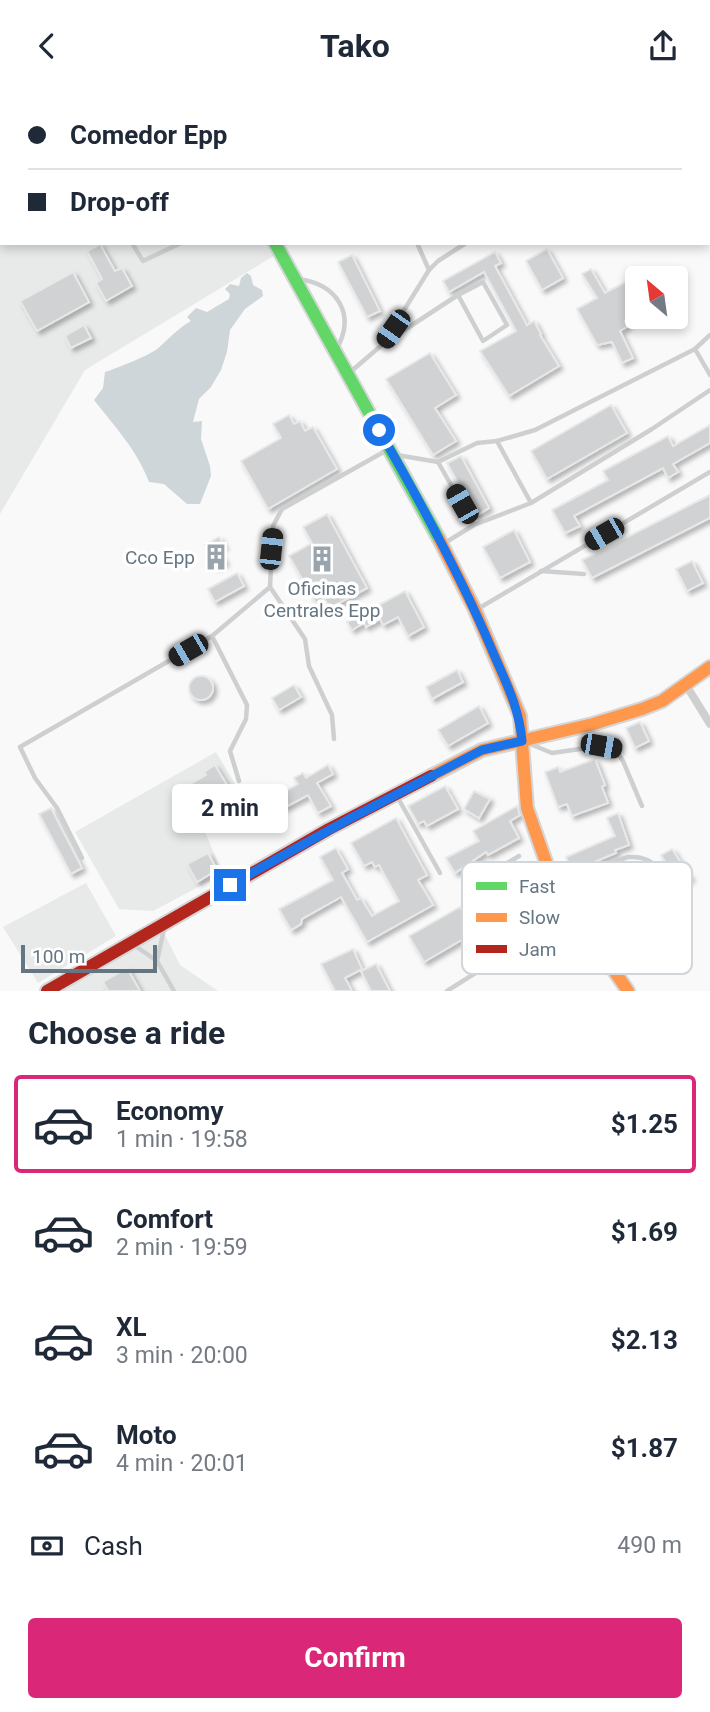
<!DOCTYPE html>
<meta charset="utf-8">
<style>
body{margin:0;font-family:Roboto,sans-serif;background:#f6f6f7;color:#1f2937;height:100vh;display:flex;flex-direction:column;font-size:26px;white-space:nowrap}
*{box-sizing:border-box;margin:0}
p{font-size:23px;color:#747a83}
.icon{flex:none;width:38px;height:38px;fill:none;stroke:currentColor;stroke-width:2;stroke-linecap:round;stroke-linejoin:round}
.map{position:relative;height:900px;overflow:hidden}
.details{display:flex;flex-direction:column;background:#fff;flex:1}
.details>*{flex:none}
.guide{position:absolute;left:0px;top:0px;width:710px;height:154px;box-shadow:0 4px 10px #0003;display:grid;align-content:center;height:154px;padding:0 28px;background:#fff}
.needle{width:46px;rotate:331deg}
.buttons{position:absolute;left:625px;top:175px;display:grid;gap:14px}
.buttons a{display:grid;place-items:center;width:63px;height:63px;border-radius:7px;background:#fff;box-shadow:0 4px 10px #0003;font-size:35px}
.scale{position:absolute;left:21px;bottom:18px;width:136px;box-sizing:border-box;padding-left:7px;border:4px solid #657683;border-top:0;font-size:19px;line-height:24px;white-space:nowrap;color:#657683;-webkit-text-stroke:5px #fff;paint-order:stroke}
.end{position:absolute;width:32px;height:32px;margin:-16px;border:9px solid #1a73e8;background:#fff;box-shadow:0 0 0 4px #fff}
.from{border-radius:50%}
.bubble{position:absolute;height:49px;border-radius:7px;background:#fff;box-shadow:0 4px 10px #0003;font-size:23px;font-weight:700;line-height:49px;text-align:center}
.car{position:absolute;width:21px;height:42px;margin:-21px -10px;border-radius:9px;box-shadow:0 0 5px 2px #0007;background:linear-gradient(#222 24%,#8ab4d8 0 40%,#222 0 76%,#8ab4d8 0 86%,#222 0)}
.guide b{display:flex;align-items:center;gap:24px;height:66px;font-size:26px}
.guide b+b{border-top:2px solid #e0e1e3}
.guide i{width:18px;height:18px;background:#1f2937}
ul{padding:0;list-style:none}
li{display:flex;align-items:center;gap:21px;height:98px;margin:0 14px 10px;padding:0 14px;border:4px solid transparent;border-radius:7px}
li div{flex:1}
li b{display:block;font-size:26px}
li em{font-style:normal;font-weight:700}
li.selected{border-color:#db2777}
li>.icon{width:63px;height:63px;stroke-width:1.5}
h2{padding:0 28px;font-size:32px;line-height:84px}
.pay{display:flex;align-items:center;gap:18px;height:77px;padding:0 28px;font-size:26px}
.pay p{margin-inline-start:auto}
.primary-button{display:flex;gap:14px;margin-top:auto;padding:14px 28px}
.primary-button a{flex:1;height:80px;border-radius:7px;background:#db2777;color:#fff;font-size:28px;font-weight:700;line-height:80px;text-align:center}
header{display:flex;justify-content:space-between;align-items:center;height:91px;padding:0 28px;background:#fff;font-size:32px;font-weight:700}
.map>svg:first-child{display:block}
.built{fill:#e8e9e9}
.water{fill:#ced6d9}
.lines{fill:none;stroke-linecap:round;stroke-linejoin:round}
.taxiway{stroke:#dedfe0;stroke-width:24}
.building{fill:#d0d2d3;stroke:#e8e8e8;stroke-width:2;filter:url(#shadow)}
.fast-casing{stroke:#d5d6d7;stroke-width:16}
.slow-casing{stroke:#d5d6d7;stroke-width:16}
.jam-casing{stroke:#d5d6d7;stroke-width:16}
.lane{stroke:#cecfd0;stroke-width:4.5}
.street{stroke:#cecfd0;stroke-width:8}
.fast{stroke:#63d668;stroke-width:12}
.slow{stroke:#ff974d;stroke-width:12}
.jam{stroke:#b3261e;stroke-width:12}
.route{stroke:#1a73e8;stroke-width:9}
.labels{text-anchor:middle;stroke-width:7;stroke-linejoin:round;paint-order:stroke}
.poi-label{font-size:19px;fill:#657683;stroke:#fff;text-anchor:end}
.key{fill:#fff;stroke:#d1d6da;stroke-width:2}
.key-label{font-size:19px;fill:#657683}
</style>
<header><svg class="icon" aria-label="back" viewBox="0 0 24 24"><path d="M15 5l-7 7 7 7"/></svg>Tako<svg class="icon" aria-label="share" viewBox="0 0 24 24"><path d="M12 15V3M7 8l5-5 5 5M5 13v7h14v-7"/></svg></header>
<div class="map">
<svg width="710" height="900" viewBox="0 0 710 900">
<defs>
<filter id="shadow"><feDropShadow dx="3.5" dy="3.5" stdDeviation="2" flood-color="#0004"/></filter>
</defs>
<rect width="100%" height="100%" fill="#f9f9f9"/>
<g class="built">
<polygon points="0,0 192,2 2,2 2,152 278,152 282,160 85,279 0,423"/>
<polygon points="216,661 240,701 199,727 223,783 153,820 119,818 75,741"/>
<polygon points="86,792 116,845 38,892 3,836"/>
<polygon points="163,840 180,874 218,900 60,900"/>
</g>
<path class="water" d="M 247,182 L 251,185 L 253,194 L 262,199 L 263,205 L 245,218 L 230,239 L 227,261 L 221,279 L 211,296 L 199,308 L 193,331 L 202,330 L 201,348 L 210,375 L 211,385 L 200,413 L 187,413 L 164,393 L 149,391 C 137,359 115,336 94,309 L 103,297 L 105,281 C 115,278 150,264 157,258 C 169,248 177,238 191,230 L 187,226 L 196,217 L 207,221 L 229,208 L 230,203 L 225,198 L 230,193 L 239,195 L 241,187 Z"/>
<g class="lines">
<polyline class="taxiway" points="0,61 2,64"/>
</g>
<g class="building">
<polygon points="100,153 115,180 122,177 132,195 106,210 96,192 102,188 87,160"/>
<polygon points="547,158 563,187 542,199 526,170"/>
<polygon points="495,161 501,172 495,175 527,234 534,230 541,243 540,244 559,275 509,305 480,260 516,240 484,181 449,201 443,190"/>
<polygon points="352,164 380,220 367,226 338,171"/>
<polygon points="591,178 605,202 637,185 637,224 625,230 628,235 620,240 633,267 622,272 612,251 597,254 577,218 597,207 582,183"/>
<polygon points="73,181 89,211 37,240 20,210"/>
<polygon points="84,234 91,247 71,257 65,245"/>
<polygon points="430,262 456,304 435,317 456,350 433,364 386,288"/>
<polygon points="611,314 627,342 547,388 531,360"/>
<polygon points="289,324 294,333 300,330 305,340 313,336 337,378 268,418 241,370 281,347 273,333"/>
<polygon points="710,334 710,352 673,373 678,381 668,387 663,377 574,425 580,435 565,442 552,419 608,389 603,380 668,345 673,355"/>
<polygon points="461,365 489,417 476,425 447,372"/>
<polygon points="710,404 710,427 592,487 582,469"/>
<polygon points="327,423 367,497 330,517 325,509 317,514 289,465 312,452 303,436"/>
<polygon points="514,439 530,471 500,487 483,456"/>
<polygon points="219,446 224,455 218,458 225,471 215,476 205,454"/>
<polygon points="692,470 703,492 687,500 676,478"/>
<polygon points="237,482 244,495 215,511 208,498"/>
<polygon points="405,500 424,536 408,545 398,526 383,534 380,528 366,536 364,532 352,539 347,531"/>
<polygon points="457,579 463,591 432,608 426,596"/>
<circle cx="201" cy="597" r="12"/>
<polygon points="294,594 301,606 279,619 272,607"/>
<polygon points="479,615 488,632 448,655 438,639"/>
<polygon points="640,631 649,650 635,657 626,637"/>
<polygon points="595,668 605,694 602,696 608,712 572,725 567,713 558,716 545,681 558,676 560,681"/>
<polygon points="215,674 227,694 209,704 214,713 199,721 185,696 206,684 204,681"/>
<polygon points="328,674 333,683 317,692 331,715 318,722 308,704 284,717 277,705 298,693 294,687 303,682 306,687"/>
<polygon points="445,695 458,718 427,735 424,730 418,733 408,715"/>
<polygon points="474,700 490,708 479,727 464,718"/>
<polygon points="517,715 520,724 510,730 519,747 488,764 486,761 455,782 446,767 479,750 473,740"/>
<polygon points="51,717 82,777 71,783 39,723"/>
<polygon points="618,722 629,754 615,759 616,762 572,780 566,766 615,745 607,727"/>
<polygon points="396,727 427,784 418,789 433,814 367,851 341,806 302,828 301,833 291,839 279,818 333,789 320,766 336,757 348,778 342,782 357,809 361,807 372,825 399,810 379,774 375,776 372,771 364,775 351,752"/>
<polygon points="672,758 691,787 679,793 661,764"/>
<polygon points="208,762 217,779 197,791 187,773"/>
<polygon points="460,816 475,841 424,871 409,845"/>
<polygon points="353,858 362,878 345,887 352,900 335,900 321,873"/>
<polygon points="376,873 390,900 371,900 361,880"/>
<polygon points="127,877 140,900 108,900 103,891"/>
</g>
<g class="lines">
<g class="fast-casing">
<polyline id="fast" points="275,152 439,448"/>
</g>
<g class="slow-casing">
<g id="slow">
<polyline points="439,448 475,519 520,625 527,717 553,791 628,900"/>
<polyline points="431,685 482,659 593,633 642,618 662,610 710,576"/>
</g>
</g>
<g class="jam-casing">
<polyline id="jam" points="47,900 329,738 431,685"/>
</g>
<g class="lane">
<polyline points="558,0 559,2"/>
<polyline points="657,0 658,2"/>
<polyline points="60,2 61,0"/>
<polyline points="474,2 475,0"/>
<polyline points="613,2 616,0"/>
<polyline points="0,79 2,77"/>
<polyline points="709,85 710,87"/>
<polyline points="132,152 143,170 181,152"/>
<polyline points="417,152 429,179"/>
<path d="M 298,188 C 337,193 357,223 336,259"/>
<polyline points="383,253 458,204 483,191 507,234 483,250 458,204"/>
<polyline points="695,258 710,244"/>
<polyline points="348,283 383,253 429,179 438,170 466,152"/>
<polyline points="497,350 531,412"/>
<polyline points="397,364 438,371 477,352 497,350 535,339 695,258 710,284"/>
<polyline points="438,371 474,434"/>
<polyline points="443,453 474,434 531,412 652,338 710,299"/>
<polyline points="541,480 584,483"/>
<polyline points="270,496 305,548 309,575 332,624 334,648"/>
<polyline points="476,519 710,381"/>
<polyline points="212,545 247,614 246,628 230,660 239,690"/>
<polyline points="530,653 552,662 601,655 615,658 623,670 642,715"/>
<polyline points="398,707 440,782"/>
<polyline points="519,765 499,777 496,785 536,844"/>
<polyline points="82,767 57,717 35,687 20,656 212,545 270,496 273,435 282,418 389,358"/>
<path d="M 554,791 L 628,766 C 645,765 651,770 663,781"/>
<polyline points="134,854 157,870 174,900"/>
<polyline points="157,870 164,838"/>
<polyline points="447,900 571,822"/>
</g>
<g class="street">
<polyline points="192,0 193,2"/>
<polyline points="686,594 710,633"/>
</g>
<use href="#fast" class="fast"/>
<use href="#slow" class="slow"/>
<use href="#jam" class="jam"/>
</g>
<g class="lines">
<path class="route" d="M 230,794 L 351,727 L 482,659 L 522,650 C 519,615 505,590 492,559 C 460,483 420,410 379,339"/>
</g>
<defs>
<g id="building-bare" transform="scale(2.1)"><path d="M-4-6H4V6H1V3H-1V6H-4ZM-2.5-4.3h1.7v1.8h-1.7ZM.8-4.3h1.7v1.8H.8ZM-2.5-1h1.7V.8h-1.7ZM.8-1h1.7V.8H.8Z" fill="#99a4ac" stroke="#fff" stroke-width="2.5" paint-order="stroke"/></g>
</defs>
<g fill-rule="evenodd">
<use href="#building-bare" x="216" y="466"/>
<use href="#building-bare" x="322" y="468"/>
</g>
<g class="labels">
<g class="poi-label">
<text x="195" y="473">Cco Epp</text>
<text x="322" y="504" text-anchor="middle">Oficinas<tspan x="322" dy="22">Centrales Epp</tspan></text>
</g>
</g>
<rect x="462" y="771" width="230" height="112" rx="10" class="key"/>
<rect x="476" y="791" width="31" height="8" fill="#63d668"/>
<rect x="476" y="822" width="31" height="9" fill="#ff974d"/>
<rect x="476" y="854" width="31" height="8" fill="#b3261e"/>
<g class="key-label">
<text x="519" y="802">Fast</text>
<text x="519" y="833">Slow</text>
<text x="519" y="865">Jam</text>
</g>
</svg>
<div class="buttons">
<a><svg class="needle" viewBox="-14 -14 28 28"><path d="M0-13l5 13h-10z" fill="#e53935"/><path d="M0 13l5-13h-10z" fill="#747a83"/></svg></a>
</div>
<div class="scale">100 m</div>
<i class="end from" style="left:379px;top:339px"></i>
<i class="end" style="left:230px;top:794px"></i>
<div class="bubble" style="left:172px;top:693px;width:116px">2 min</div>
<i class="car" style="left:393px;top:238px;rotate:215deg"></i>
<i class="car" style="left:462px;top:413px;rotate:330deg"></i>
<i class="car" style="left:604px;top:443px;rotate:240deg"></i>
<i class="car" style="left:271px;top:458px;rotate:6deg"></i>
<i class="car" style="left:188px;top:559px;rotate:240deg"></i>
<i class="car" style="left:601px;top:655px;rotate:100deg"></i>
<div class="guide">
<b><i class="from"></i>Comedor Epp</b>
<b><i></i>Drop-off</b>
</div>
</div>
<section class="details">
<h2>Choose a ride</h2>
<ul>
<li class="selected"><svg class="icon" aria-label="car" viewBox="0 0 24 24"><path d="M5 17H2v-5l4-1 3-4h7l3 4 3 1v5h-3M9 17h6M6 11h13"/><circle cx="7" cy="17" r="2"/><circle cx="17" cy="17" r="2"/></svg><div><b>Economy</b><p>1 min · 19:58</p></div><em>$1.25</em></li>
<li><svg class="icon" aria-label="car" viewBox="0 0 24 24"><path d="M5 17H2v-5l4-1 3-4h7l3 4 3 1v5h-3M9 17h6M6 11h13"/><circle cx="7" cy="17" r="2"/><circle cx="17" cy="17" r="2"/></svg><div><b>Comfort</b><p>2 min · 19:59</p></div><em>$1.69</em></li>
<li><svg class="icon" aria-label="car" viewBox="0 0 24 24"><path d="M5 17H2v-5l4-1 3-4h7l3 4 3 1v5h-3M9 17h6M6 11h13"/><circle cx="7" cy="17" r="2"/><circle cx="17" cy="17" r="2"/></svg><div><b>XL</b><p>3 min · 20:00</p></div><em>$2.13</em></li>
<li><svg class="icon" aria-label="car" viewBox="0 0 24 24"><path d="M5 17H2v-5l4-1 3-4h7l3 4 3 1v5h-3M9 17h6M6 11h13"/><circle cx="7" cy="17" r="2"/><circle cx="17" cy="17" r="2"/></svg><div><b>Moto</b><p>4 min · 20:01</p></div><em>$1.87</em></li>
</ul>
<div class="pay"><svg class="icon" aria-label="cash" viewBox="0 0 24 24"><path d="M3 7h18v10H3z"/><circle cx="12" cy="12" r="2"/></svg>Cash<p>490 m</p></div>
<div class="primary-button"><a>Confirm</a></div>
</section>
